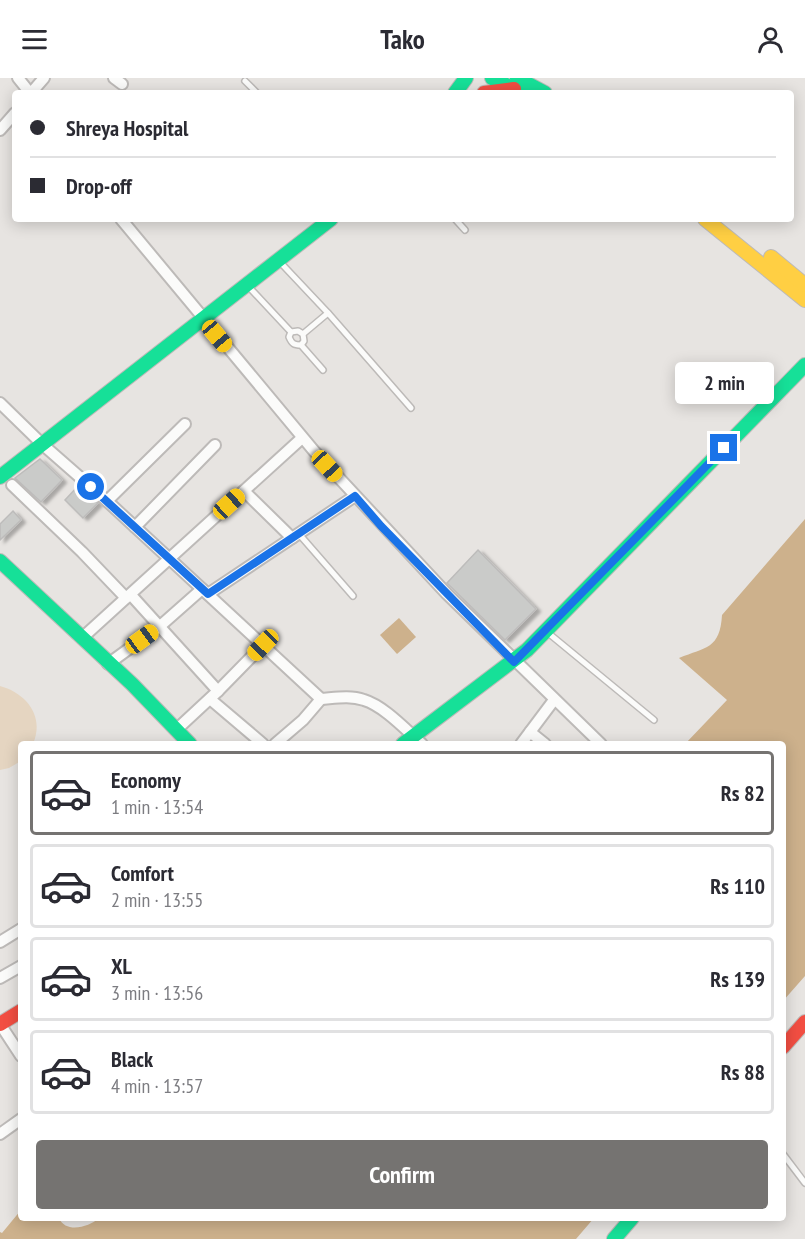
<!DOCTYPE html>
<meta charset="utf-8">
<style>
body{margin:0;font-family:"PT Sans Narrow",sans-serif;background:#f7f7f7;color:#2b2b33;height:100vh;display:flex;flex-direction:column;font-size:22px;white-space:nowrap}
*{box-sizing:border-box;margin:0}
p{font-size:20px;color:#7c7c81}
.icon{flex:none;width:33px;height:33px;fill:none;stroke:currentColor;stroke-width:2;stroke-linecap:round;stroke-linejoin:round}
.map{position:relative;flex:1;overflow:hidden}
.details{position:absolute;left:18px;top:663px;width:768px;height:480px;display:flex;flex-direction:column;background:#fff;border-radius:6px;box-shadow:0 3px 15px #0003}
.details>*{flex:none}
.top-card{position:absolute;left:12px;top:12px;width:782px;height:132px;border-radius:6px;box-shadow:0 3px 15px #0003;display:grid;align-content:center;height:132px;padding:0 18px;background:#fff}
.end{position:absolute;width:27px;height:27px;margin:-14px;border:8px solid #1a73e8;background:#fff;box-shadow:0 0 0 3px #fff}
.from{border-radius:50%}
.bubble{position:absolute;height:42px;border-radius:6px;background:#fff;box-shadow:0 3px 15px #0003;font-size:20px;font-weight:700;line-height:42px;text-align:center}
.car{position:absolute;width:18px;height:36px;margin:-18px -9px;border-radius:8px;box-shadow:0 0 4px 2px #0007;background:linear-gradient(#f5c518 24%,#345 0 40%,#f5c518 0 76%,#345 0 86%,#f5c518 0)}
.top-card b{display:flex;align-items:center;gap:21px;height:57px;font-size:22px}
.top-card b+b{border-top:2px solid #e1e1e2}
.top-card i{width:15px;height:15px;background:#2b2b33}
ul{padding:10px 0 0;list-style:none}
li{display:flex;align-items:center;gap:18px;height:84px;margin:0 12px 9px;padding:0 6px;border:3px solid #e1e1e2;border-radius:6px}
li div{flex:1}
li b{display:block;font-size:22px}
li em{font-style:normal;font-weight:700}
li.on{border-color:#757371}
li>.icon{width:54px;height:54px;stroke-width:1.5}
.primary-button{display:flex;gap:12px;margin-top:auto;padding:12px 18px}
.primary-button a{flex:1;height:69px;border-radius:6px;background:#757371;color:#fff;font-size:24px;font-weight:700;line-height:69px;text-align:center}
header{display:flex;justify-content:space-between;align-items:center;height:78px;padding:0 18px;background:#fff;font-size:27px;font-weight:700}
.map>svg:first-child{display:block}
.green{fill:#e5d5c1}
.water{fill:#cdb18c}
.building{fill:#cacbc9;stroke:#bdbcbb;stroke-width:1.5;filter:url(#shadow)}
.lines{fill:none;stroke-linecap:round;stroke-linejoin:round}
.lane-casing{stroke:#bdbab8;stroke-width:8}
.street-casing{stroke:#bdbab8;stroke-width:14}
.fast-casing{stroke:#bdbab8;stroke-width:16}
.slow-casing{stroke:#bdbab8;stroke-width:16}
.jam-casing{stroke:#bdbab8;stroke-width:16}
.lane{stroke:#fbfbfa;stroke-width:5}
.street{stroke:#fbfbfa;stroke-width:10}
.fast{stroke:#16e098;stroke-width:14}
.slow{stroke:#ffcf43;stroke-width:14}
.jam{stroke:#f24e42;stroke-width:14}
.route{stroke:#1a73e8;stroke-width:8}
</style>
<header><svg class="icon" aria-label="menu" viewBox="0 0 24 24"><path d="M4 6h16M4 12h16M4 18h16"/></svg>Tako<svg class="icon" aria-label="person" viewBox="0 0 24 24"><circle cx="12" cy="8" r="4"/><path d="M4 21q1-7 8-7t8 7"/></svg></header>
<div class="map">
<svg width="805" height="1161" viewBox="0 0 805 1161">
<defs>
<filter id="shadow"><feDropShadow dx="4.5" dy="2.5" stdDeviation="1.5" flood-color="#0004"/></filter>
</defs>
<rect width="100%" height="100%" fill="#e7e4e1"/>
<path class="green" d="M 0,608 C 26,615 45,638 33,666 L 21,666 L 21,683 L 9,690 L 0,692 Z"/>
<g class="water">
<path d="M 805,441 L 805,898 L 783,923 L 783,666 L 685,666 L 727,622 L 679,580 C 706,569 720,571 722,537 Z"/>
<polygon points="399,540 416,559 397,576 380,557"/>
<path d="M 21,1132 L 21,1140 L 59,1140 C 66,1156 89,1149 99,1140 L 594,1140 L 576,1161 L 0,1161 L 0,1154 L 2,1155 Z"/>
</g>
<g class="building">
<polygon points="40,381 62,402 41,424 15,400"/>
<polygon points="78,408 98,425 83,440 65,422"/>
<polygon points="13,433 21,442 0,462 0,446"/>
<polygon points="478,472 536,531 505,562 447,505"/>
</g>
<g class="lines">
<g class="lane-casing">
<g id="lane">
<polyline points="245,3 257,15"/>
<polyline points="455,141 465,152"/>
<polyline points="279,183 328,235 411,330"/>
<polyline points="248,208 291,254 298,253 303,256"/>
<path d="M 291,254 L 289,259 C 292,266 294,267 301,267 L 304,263 L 303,256 L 328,235"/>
<polyline points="301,267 323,292"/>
<polyline points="299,456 353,518"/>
<polyline points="547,554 654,642"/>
<polyline points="783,1076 805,1105"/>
</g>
</g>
<g class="street-casing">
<g id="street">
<polyline points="18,0 30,15"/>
<polyline points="114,0 122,6"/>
<polyline points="31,15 44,0"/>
<polyline points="0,52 15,35"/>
<polyline points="121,141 314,373 447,516 601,666"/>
<polyline points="0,325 42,366 107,423 321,621 303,642 275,666"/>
<polyline points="12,407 82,474 126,520"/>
<polyline points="244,413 292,460"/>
<polyline points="107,423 185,346"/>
<polyline points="135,449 215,367"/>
<polyline points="208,516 355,418"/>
<polyline points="131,517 218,613"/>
<polyline points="82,560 302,360"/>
<polyline points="108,586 159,549 202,511"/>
<polyline points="210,621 263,666"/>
<path d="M 321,621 C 335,620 350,617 364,622 C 384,628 406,652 422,666"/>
<polyline points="176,652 218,613 263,567"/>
<polyline points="530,654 545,666"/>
<polyline points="521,666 554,622"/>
<polyline points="0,864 21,851"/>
<polyline points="0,900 21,888"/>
<polyline points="0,946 21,978"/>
<polyline points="0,1056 21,1041"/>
</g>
</g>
<g class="fast-casing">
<g id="fast">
<polyline points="492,0 522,15"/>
<polyline points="517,0 545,15"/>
<polyline points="455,15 466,0"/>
<polyline points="0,399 331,141"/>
<polyline points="0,483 132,606 190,666"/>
<polyline points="403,666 527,572 805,287"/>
<polyline points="614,1161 632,1140"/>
</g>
</g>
<g class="slow-casing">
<g id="slow">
<polyline points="705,141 805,222"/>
<polyline points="771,179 805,207"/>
</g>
</g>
<g class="jam-casing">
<g id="jam">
<polyline points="484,15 514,11"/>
<polyline points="0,946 21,933"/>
<polyline points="783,969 805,944"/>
</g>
</g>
<use href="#lane" class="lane"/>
<use href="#street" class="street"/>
<use href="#fast" class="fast"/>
<use href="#slow" class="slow"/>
<use href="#jam" class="jam"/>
</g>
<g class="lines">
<polyline class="route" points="91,409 208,516 355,418 381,448 514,584 724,370"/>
</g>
</svg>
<i class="end from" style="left:91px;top:409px"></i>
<i class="end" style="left:724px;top:370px"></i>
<div class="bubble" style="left:675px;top:284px;width:99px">2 min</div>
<i class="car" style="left:217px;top:258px;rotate:140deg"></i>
<i class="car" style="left:327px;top:388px;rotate:137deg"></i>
<i class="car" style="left:229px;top:426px;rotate:48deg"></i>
<i class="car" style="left:142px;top:561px;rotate:54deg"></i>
<i class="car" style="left:263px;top:567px;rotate:224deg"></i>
<div class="top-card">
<b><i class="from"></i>Shreya Hospital</b>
<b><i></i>Drop-off</b>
</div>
<section class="details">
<ul>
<li class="on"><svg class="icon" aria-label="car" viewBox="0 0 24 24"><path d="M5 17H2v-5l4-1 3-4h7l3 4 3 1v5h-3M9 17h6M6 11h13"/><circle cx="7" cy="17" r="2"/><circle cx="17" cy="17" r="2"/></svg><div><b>Economy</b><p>1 min · 13:54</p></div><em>Rs 82</em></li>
<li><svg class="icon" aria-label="car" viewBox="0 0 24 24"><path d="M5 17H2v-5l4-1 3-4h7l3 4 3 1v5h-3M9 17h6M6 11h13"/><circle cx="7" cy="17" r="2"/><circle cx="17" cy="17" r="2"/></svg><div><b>Comfort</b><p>2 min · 13:55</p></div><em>Rs 110</em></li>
<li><svg class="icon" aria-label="car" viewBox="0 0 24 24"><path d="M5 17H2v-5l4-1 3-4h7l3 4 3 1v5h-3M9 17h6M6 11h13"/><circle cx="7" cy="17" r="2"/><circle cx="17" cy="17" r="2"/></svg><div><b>XL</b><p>3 min · 13:56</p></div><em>Rs 139</em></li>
<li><svg class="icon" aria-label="car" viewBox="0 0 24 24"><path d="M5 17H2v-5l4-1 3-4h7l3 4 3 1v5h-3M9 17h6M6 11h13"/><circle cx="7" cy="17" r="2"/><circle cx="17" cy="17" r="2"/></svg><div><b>Black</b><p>4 min · 13:57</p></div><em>Rs 88</em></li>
</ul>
<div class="primary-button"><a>Confirm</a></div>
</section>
</div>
